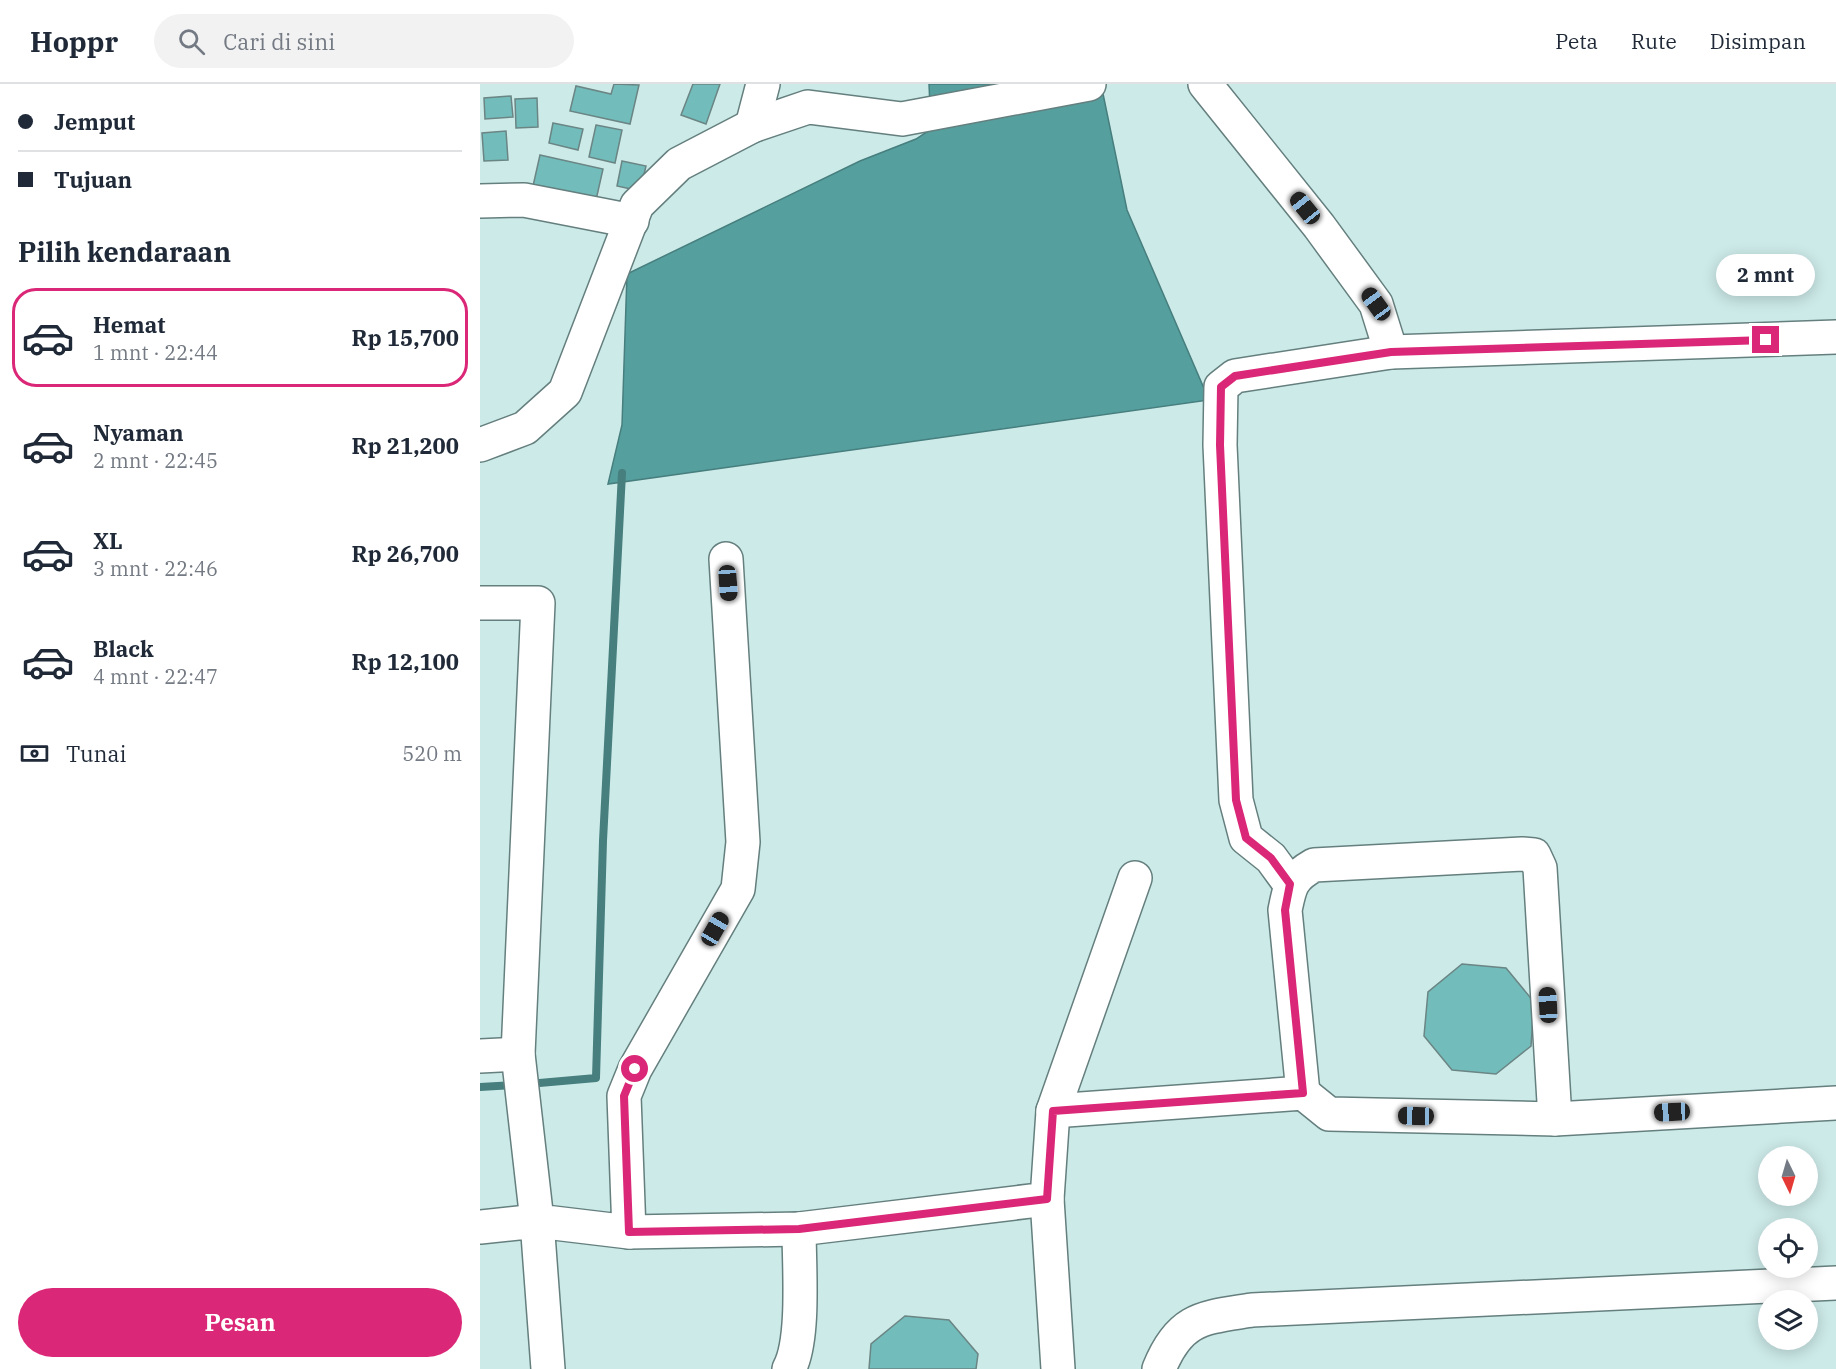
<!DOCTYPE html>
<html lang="id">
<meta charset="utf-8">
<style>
body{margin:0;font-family:"IBM Plex Serif",serif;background:#f2f2f3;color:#1f2937;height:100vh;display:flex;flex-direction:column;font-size:22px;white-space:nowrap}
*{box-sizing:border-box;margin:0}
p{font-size:20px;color:#747a83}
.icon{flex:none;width:33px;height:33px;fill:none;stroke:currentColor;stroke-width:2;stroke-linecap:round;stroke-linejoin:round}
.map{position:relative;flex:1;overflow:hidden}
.sheet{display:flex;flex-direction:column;background:#fff;width:480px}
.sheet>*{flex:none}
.banner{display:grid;align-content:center;height:132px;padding:0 18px;background:#fff}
.needle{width:39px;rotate:175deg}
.tools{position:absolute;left:1278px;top:1062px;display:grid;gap:12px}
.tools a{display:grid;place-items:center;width:60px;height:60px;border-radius:50%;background:#fff;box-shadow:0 3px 15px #0003;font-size:30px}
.end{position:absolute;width:27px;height:27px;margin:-14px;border:8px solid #db2777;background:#fff;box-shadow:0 0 0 3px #fff}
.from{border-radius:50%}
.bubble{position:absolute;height:42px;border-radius:21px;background:#fff;box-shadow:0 3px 15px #0003;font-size:20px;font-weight:800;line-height:42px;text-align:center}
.car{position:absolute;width:18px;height:36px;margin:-18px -9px;border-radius:8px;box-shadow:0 0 4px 2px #0007;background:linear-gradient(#222 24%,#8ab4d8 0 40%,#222 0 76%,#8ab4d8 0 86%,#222 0)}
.banner b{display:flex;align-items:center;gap:21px;height:57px;font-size:22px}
.banner b+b{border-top:2px solid #e0e1e3}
.banner i{width:15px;height:15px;background:#1f2937}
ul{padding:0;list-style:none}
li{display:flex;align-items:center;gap:18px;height:99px;margin:0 12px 9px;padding:0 6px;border:3px solid transparent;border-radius:24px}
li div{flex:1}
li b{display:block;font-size:22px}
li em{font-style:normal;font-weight:800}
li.selected{border-color:#db2777}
li>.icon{width:54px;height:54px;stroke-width:1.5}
h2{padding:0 18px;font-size:27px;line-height:72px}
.pay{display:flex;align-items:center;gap:15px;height:66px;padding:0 18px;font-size:22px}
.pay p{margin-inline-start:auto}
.cta{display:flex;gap:12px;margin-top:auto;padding:12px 18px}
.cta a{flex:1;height:69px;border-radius:36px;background:#db2777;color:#fff;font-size:24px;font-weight:800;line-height:69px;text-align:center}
header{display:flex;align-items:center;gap:36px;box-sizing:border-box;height:84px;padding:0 30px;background:#fff;border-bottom:2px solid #e0e1e3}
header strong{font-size:28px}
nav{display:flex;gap:33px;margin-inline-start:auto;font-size:21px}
.search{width:420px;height:54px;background:#f2f2f3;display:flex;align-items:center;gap:15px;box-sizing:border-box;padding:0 21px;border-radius:33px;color:#747a83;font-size:22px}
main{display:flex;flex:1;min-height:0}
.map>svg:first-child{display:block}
.water{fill:#55a09f;stroke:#477e7e;stroke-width:1.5}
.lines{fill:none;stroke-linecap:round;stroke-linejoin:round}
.stream{stroke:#477e7e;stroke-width:8}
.building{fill:#72bdbb;stroke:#6a8584;stroke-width:1.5}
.minor-casing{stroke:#647f7e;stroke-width:36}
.minor{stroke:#fff;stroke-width:33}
.route{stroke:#db2777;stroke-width:8}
</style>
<header>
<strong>Hoppr</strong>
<div class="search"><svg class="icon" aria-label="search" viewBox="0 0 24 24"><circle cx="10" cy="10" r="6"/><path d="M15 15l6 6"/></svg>Cari di sini</div>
<nav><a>Peta</a><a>Rute</a><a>Disimpan</a></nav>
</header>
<main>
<section class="sheet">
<div class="banner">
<b><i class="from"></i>Jemput</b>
<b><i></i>Tujuan</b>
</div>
<h2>Pilih kendaraan</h2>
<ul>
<li class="selected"><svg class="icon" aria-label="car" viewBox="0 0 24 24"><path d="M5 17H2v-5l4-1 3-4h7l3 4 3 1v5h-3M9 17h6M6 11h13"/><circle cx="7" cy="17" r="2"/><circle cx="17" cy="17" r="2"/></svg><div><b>Hemat</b><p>1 mnt · 22:44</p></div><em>Rp 15,700</em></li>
<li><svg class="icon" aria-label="car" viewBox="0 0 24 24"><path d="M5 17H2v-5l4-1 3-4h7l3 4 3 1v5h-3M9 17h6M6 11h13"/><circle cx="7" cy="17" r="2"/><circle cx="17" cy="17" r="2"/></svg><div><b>Nyaman</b><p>2 mnt · 22:45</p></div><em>Rp 21,200</em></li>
<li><svg class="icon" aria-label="car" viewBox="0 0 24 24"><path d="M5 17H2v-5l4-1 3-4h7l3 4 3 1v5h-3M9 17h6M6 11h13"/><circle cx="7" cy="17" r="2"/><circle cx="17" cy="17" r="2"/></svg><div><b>XL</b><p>3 mnt · 22:46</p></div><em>Rp 26,700</em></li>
<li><svg class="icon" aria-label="car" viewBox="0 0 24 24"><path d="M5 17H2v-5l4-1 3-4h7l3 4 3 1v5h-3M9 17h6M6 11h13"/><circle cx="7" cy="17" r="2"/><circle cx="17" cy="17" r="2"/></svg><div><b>Black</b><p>4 mnt · 22:47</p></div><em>Rp 12,100</em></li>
</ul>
<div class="pay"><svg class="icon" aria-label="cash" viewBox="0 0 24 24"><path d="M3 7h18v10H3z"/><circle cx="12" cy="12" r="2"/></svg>Tunai<p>520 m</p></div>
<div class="cta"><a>Pesan</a></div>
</section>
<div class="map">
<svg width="1356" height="1285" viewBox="0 0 1356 1285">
<rect width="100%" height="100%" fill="#cceae8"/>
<polygon class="water" points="449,0 621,0 647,126 729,316 128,400 142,341 147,190 380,77 436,55 451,45"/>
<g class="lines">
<g class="stream">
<polyline points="48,1000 116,994 123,757 142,389"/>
<polyline points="0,1003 35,1001"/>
</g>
</g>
<g class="building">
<polygon points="134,0 159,1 150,40 90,27 96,2 131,10"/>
<polygon points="213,0 240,0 226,40 201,31"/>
<polygon points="31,12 33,33 5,35 4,14"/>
<polygon points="57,14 58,43 36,44 35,15"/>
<polygon points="73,39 103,45 98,66 69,59"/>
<polygon points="116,41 142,46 135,79 109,73"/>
<polygon points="26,47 28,76 4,77 2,49"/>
<polygon points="60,71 123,85 116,116 53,102"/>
<polygon points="142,77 166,82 160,107 137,102"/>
<polygon points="982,880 1026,884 1054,918 1051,962 1016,990 972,986 944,952 948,908"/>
<polygon points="425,1232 469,1236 498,1270 496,1285 389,1285 391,1260"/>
</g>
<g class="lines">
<g class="minor-casing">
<g id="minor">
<polyline points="725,0 839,142 896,220 911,268"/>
<polyline points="272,42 283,0"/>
<polyline points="0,117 44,116 152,137"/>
<polyline points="0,361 45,344 85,308 157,121 199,80 272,42 328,23 422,35 609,0"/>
<polyline points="0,519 58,519 38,970 57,1137 149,1148 144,1012 155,985 258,805 263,758 246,475"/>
<polyline points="810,800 791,774 766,754 756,716 740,361 741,303 755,292 911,268 1356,253"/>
<polyline points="0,972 38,970"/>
<path d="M 823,1009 L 805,826 C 810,802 811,794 834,781 L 1042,770 L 1054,771 L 1060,784 L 1075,1035"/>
<polyline points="573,1027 823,1009 849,1030 1075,1035 1356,1019"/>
<polyline points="567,1115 578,1285"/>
<polyline points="0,1143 57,1137 68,1285"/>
<polyline points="149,1148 319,1145 567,1115 573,1027 655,794"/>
<path d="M 309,1285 C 325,1256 319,1181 319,1145"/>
<path d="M 679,1285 C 700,1233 723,1234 772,1226 L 1356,1199"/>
</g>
</g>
<use href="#minor" class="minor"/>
</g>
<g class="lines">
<polyline class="route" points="155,985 144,1012 149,1148 319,1145 567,1115 573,1027 823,1009 805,826 810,800 791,774 766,754 756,716 740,361 741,303 755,292 911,268 1286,256"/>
</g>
</svg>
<div class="tools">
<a><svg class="needle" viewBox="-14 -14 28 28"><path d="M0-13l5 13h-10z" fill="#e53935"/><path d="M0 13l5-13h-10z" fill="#747a83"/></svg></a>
<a><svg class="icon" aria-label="locate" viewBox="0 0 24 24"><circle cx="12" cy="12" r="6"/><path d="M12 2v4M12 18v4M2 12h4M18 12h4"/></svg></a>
<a><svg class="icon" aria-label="layers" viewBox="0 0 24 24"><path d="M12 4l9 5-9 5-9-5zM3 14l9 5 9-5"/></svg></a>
</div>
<i class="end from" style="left:155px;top:985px"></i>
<i class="end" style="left:1286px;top:256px"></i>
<div class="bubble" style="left:1236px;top:170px;width:99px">2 mnt</div>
<i class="car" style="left:825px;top:124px;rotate:321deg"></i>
<i class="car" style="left:896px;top:220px;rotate:324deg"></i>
<i class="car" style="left:248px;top:499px;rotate:176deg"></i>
<i class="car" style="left:235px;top:845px;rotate:30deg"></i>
<i class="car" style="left:1068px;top:921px;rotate:357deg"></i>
<i class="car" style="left:1192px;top:1028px;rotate:267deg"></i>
<i class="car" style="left:936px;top:1032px;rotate:271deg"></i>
</div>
</main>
